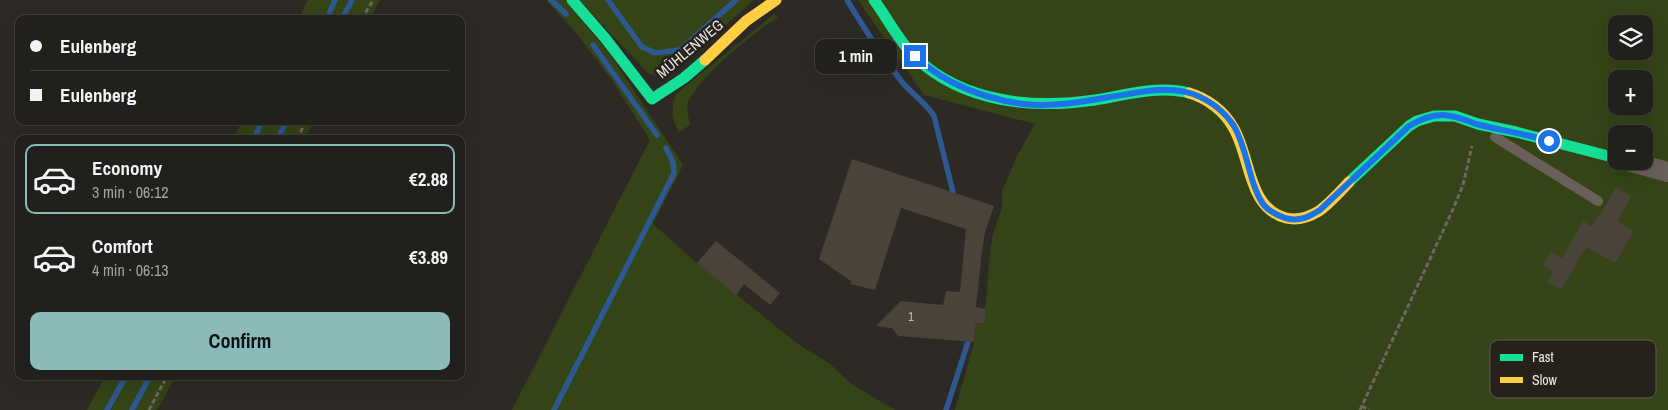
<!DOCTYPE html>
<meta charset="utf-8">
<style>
body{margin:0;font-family:"Archivo Narrow",sans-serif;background:#2a2825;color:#f1f3f6;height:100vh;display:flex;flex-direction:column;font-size:19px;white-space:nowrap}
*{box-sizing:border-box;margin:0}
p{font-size:16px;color:#a2a3a3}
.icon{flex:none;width:28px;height:28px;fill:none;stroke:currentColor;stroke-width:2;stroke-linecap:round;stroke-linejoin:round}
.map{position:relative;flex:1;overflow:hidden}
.side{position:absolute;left:15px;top:135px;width:450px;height:245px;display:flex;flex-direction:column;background:#22201c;border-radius:10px;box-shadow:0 5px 20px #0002,0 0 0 1px #3f3e3b}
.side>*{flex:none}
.top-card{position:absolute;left:15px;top:15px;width:450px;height:110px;border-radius:10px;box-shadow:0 5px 20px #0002,0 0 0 1px #3f3e3b;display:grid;align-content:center;height:110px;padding:0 15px;background:#22201c}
.tools{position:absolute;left:1608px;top:15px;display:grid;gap:10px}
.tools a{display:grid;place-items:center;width:45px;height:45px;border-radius:10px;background:#22201c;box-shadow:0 5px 20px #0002,0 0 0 1px #3f3e3b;font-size:25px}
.end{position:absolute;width:22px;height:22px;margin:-11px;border:6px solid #1a73e8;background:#fff;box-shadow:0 0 0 2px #fff}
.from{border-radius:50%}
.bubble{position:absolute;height:35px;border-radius:10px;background:#22201c;box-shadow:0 5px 20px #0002,0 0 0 1px #3f3e3b;font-size:16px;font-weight:800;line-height:35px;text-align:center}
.top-card b{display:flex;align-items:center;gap:18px;height:48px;font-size:19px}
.top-card b+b{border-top:1px solid #3f3e3b}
.top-card i{width:12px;height:12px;background:#f1f3f6}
ul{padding:9px 0 0;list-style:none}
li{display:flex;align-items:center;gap:15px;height:70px;margin:0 10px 8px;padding:0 5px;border:2px solid transparent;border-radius:10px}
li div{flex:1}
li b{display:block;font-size:19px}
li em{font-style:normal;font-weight:800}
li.active{border-color:#8bbbb9}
li>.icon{width:45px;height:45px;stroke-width:1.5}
.primary-button{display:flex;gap:10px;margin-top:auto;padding:10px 15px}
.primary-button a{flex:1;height:58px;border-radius:10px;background:#8bbbb9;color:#111;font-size:20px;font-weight:800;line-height:58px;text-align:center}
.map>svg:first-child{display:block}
.green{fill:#344416;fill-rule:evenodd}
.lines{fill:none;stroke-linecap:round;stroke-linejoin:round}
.stream{stroke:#2f5890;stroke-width:5.5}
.building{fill:#49433a}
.path{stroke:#6e6663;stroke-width:3;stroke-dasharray:5 2.5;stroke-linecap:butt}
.lane{stroke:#695f5b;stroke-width:10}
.street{stroke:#695f5b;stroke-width:20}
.fast{stroke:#16e098;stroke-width:11}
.slow{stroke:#ffcf43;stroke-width:11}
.route{stroke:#1a73e8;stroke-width:6}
.labels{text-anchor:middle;stroke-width:5;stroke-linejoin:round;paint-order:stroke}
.number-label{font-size:12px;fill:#c1bcb7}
.street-label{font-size:15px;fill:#e9e5e1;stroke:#26211a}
.key{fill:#26211a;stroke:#605c56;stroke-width:1}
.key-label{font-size:14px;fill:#e9e5e1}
</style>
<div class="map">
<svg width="1668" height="410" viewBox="0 0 1668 410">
<rect width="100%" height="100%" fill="#2d2a26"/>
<g class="green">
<polygon points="308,0 380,0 370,19 298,19"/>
<polygon points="546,0 565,0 609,53 683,165 653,224 697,263 798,344 829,363 850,383 895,410 512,410 650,140 611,79 577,34"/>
<polygon points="579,0 754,0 671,74 660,76 649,74"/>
<path d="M 858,0 L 1668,0 L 1668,410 L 955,410 L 974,343 L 976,323 L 984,324 L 990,252 L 993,234 L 1002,208 L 1002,191 L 1016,158 L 1035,124 L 924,95 ZM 1616,24 L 1644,24 L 1644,51 L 1616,51 ZM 1616,79 L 1644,79 L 1644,106 L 1616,106 ZM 1616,134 L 1644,134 L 1644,161 L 1616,161 Z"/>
<path d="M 774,14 L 778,18 C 757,28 696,81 688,102 C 686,109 689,118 690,125 L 679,132 C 671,119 671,108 676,94 Z"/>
<polygon points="242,121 314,121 305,139 233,139"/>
<polygon points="105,376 176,376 157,410 87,410"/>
</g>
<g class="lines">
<g class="stream">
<polyline points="551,0 566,14"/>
<polyline points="608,0 642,47 655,53 680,50 736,0"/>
<path d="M 847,0 C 864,28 882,56 902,82 C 912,94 926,103 934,116 L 953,192"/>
<polyline points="327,19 335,0"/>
<polyline points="342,19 352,0"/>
<polyline points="593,45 657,135"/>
<polyline points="254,139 262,121"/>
<polyline points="277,139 287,121"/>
<polyline points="107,410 126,376"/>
<polyline points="132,410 150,376"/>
<polyline points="554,410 674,173 673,162 666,148"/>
<polyline points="946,410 968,342"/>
</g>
</g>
<g class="building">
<polygon points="852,159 994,206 985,232 982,251 976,307 986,309 984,324 976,323 974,342 898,336 892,328 876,326 901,301 943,305 946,291 960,292 966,229 901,208 875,290 850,284 851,281 819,259"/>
<polygon points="1616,187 1632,196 1617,221 1634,231 1615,263 1586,247 1561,290 1547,282 1553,272 1543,265 1551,252 1562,258 1583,221 1591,226 1602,211"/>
<polygon points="716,241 780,293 770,305 744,284 736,295 697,263"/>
</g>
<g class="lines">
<g class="path">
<polyline points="362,19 373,0"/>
<polyline points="297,139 306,121"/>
<polyline points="1362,406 1369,410"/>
<polyline points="149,410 167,376"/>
<polyline points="1360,410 1454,207 1463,185 1472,146"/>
</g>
<polyline class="lane" points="1495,137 1598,201"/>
<polyline class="street" points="1628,161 1668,172"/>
<g class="fast">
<polyline points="572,0 605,38 652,99 684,78 705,60"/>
<path d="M 874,0 C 888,19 899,42 916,58 C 964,103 1034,109 1095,100 C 1126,95 1158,85 1189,93"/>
<polyline points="1349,182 1409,126 1417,121 1434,116 1455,116 1478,124 1516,132 1616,158"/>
</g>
<g class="slow">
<polyline points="705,60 746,21 776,0"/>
<path d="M 1189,93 C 1207,98 1224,111 1233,127 C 1251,156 1247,208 1286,218 C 1298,221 1309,217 1319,211 C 1330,203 1340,192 1349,182"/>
</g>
</g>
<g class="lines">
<path class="route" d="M 915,56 C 944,84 985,99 1024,104 C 1053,107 1082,102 1110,97 C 1136,93 1168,85 1193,94 C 1209,100 1224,111 1234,126 C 1248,150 1248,181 1263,204 C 1268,211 1277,215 1285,218 C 1299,222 1309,217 1320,210 L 1409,126 C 1419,120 1431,115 1442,115 C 1454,115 1465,120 1476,124 C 1500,130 1525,134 1549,141"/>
</g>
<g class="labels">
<g class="number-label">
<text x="911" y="321">1</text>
</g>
<g class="street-label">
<text transform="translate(690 49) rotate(-40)" y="5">MÜHLENWEG</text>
</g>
</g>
<rect x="1490" y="340" width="166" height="58" rx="8" class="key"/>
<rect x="1500" y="354" width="23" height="7" fill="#16e098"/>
<rect x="1500" y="377" width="23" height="6" fill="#ffcf43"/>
<g class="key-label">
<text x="1532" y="362">Fast</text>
<text x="1532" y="385">Slow</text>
</g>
</svg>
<div class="tools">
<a><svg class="icon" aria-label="layers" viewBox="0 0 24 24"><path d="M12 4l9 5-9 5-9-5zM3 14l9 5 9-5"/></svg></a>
<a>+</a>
<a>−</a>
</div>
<i class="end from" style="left:1549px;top:141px"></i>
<i class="end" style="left:915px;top:56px"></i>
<div class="bubble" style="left:815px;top:39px;width:82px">1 min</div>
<div class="top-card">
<b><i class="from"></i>Eulenberg</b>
<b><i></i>Eulenberg</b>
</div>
<section class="side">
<ul>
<li class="active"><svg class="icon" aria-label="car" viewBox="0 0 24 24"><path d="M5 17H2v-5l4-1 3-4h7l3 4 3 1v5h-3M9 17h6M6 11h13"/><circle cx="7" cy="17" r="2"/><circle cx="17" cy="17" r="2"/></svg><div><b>Economy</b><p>3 min · 06:12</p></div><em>€2.88</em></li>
<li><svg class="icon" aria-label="car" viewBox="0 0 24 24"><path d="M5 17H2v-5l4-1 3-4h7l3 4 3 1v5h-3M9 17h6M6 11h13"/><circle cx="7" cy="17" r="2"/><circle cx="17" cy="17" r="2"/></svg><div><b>Comfort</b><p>4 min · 06:13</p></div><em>€3.89</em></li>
</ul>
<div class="primary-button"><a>Confirm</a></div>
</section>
</div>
